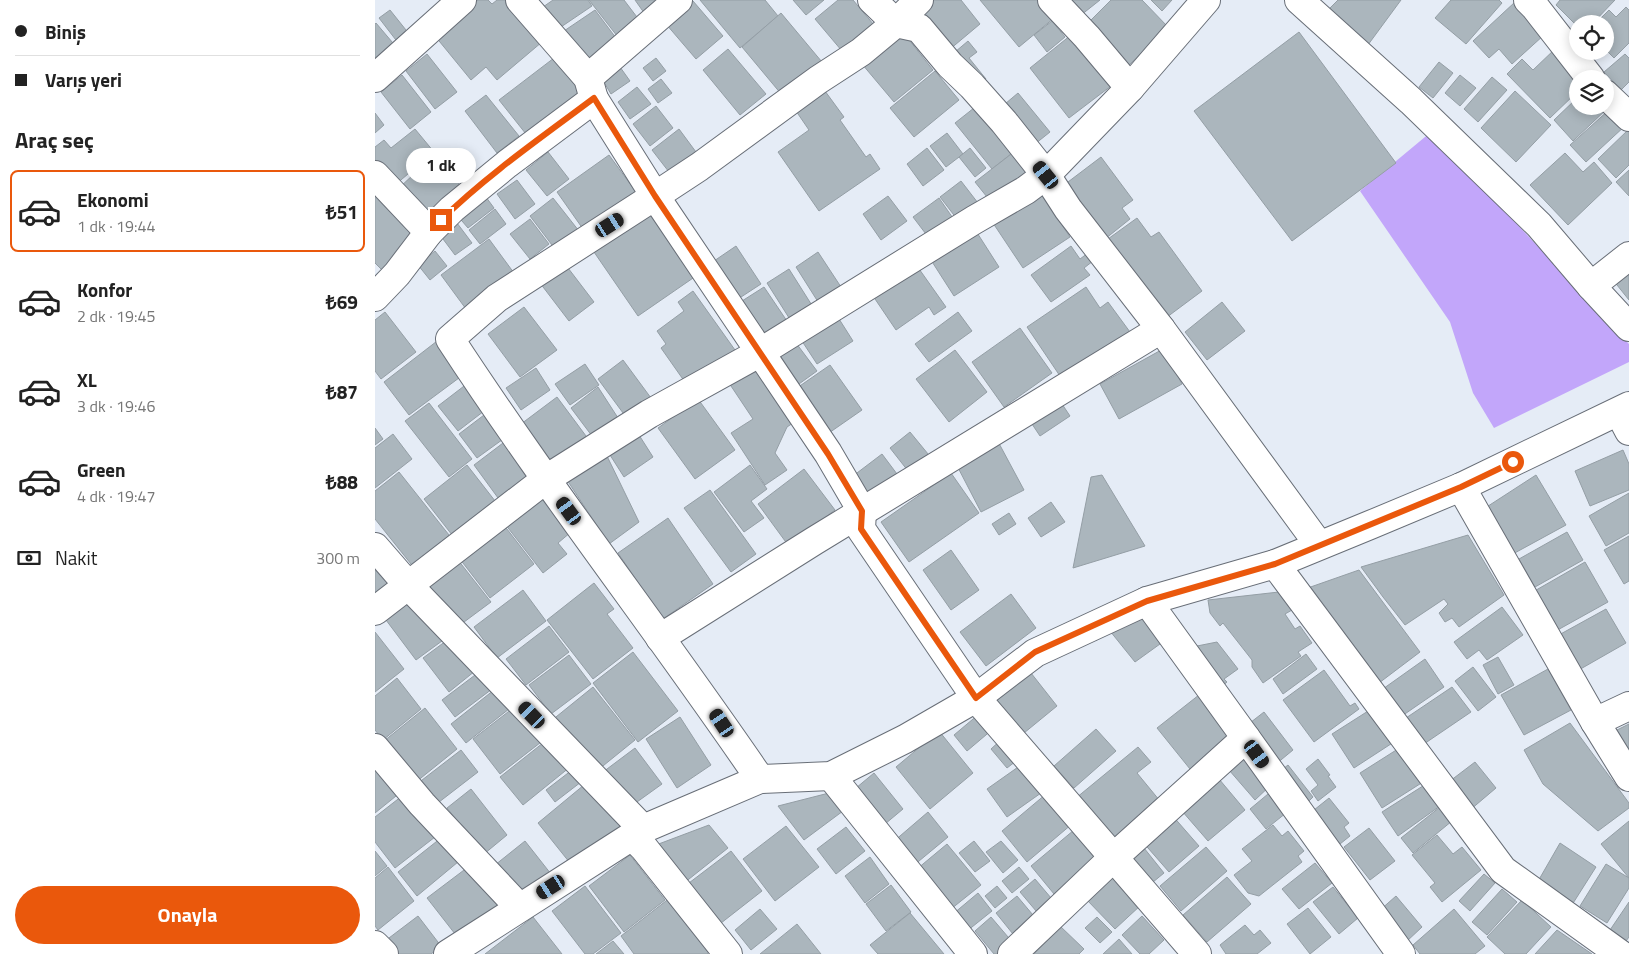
<!DOCTYPE html>
<html lang="tr">
<meta charset="utf-8">
<style>
body{margin:0;font-family:"Titillium Web",sans-serif;background:#f6f6f6;color:#222;height:100vh;display:flex;flex-direction:column;font-size:19px;white-space:nowrap}
*{box-sizing:border-box;margin:0}
p{font-size:16px;color:#767676}
.icon{flex:none;width:28px;height:28px;fill:none;stroke:currentColor;stroke-width:2;stroke-linecap:round;stroke-linejoin:round}
.map{position:relative;flex:1;overflow:hidden}
.panel{display:flex;flex-direction:column;background:#fff;width:375px}
.panel>*{flex:none}
.hud{display:grid;align-content:center;height:110px;padding:0 15px;background:#fff}
.controls{position:absolute;left:1194px;top:15px;display:grid;gap:10px}
.controls a{display:grid;place-items:center;width:45px;height:45px;border-radius:50%;background:#fff;box-shadow:0 2px 12px #0003;font-size:25px}
.end{position:absolute;width:22px;height:22px;margin:-11px;border:6px solid #ea580c;background:#fff;box-shadow:0 0 0 2px #fff}
.from{border-radius:50%}
.bubble{position:absolute;height:35px;border-radius:18px;background:#fff;box-shadow:0 2px 12px #0003;font-size:16px;font-weight:700;line-height:35px;text-align:center}
.car{position:absolute;width:15px;height:30px;margin:-15px -8px;border-radius:6px;box-shadow:0 0 4px 1px #0007;background:linear-gradient(#222 24%,#8ab4d8 0 40%,#222 0 76%,#8ab4d8 0 86%,#222 0)}
.hud b{display:flex;align-items:center;gap:18px;height:48px;font-size:19px}
.hud b+b{border-top:1px solid #e0e0e0}
.hud i{width:12px;height:12px;background:#222}
ul{padding:0;list-style:none}
li{display:flex;align-items:center;gap:15px;height:82px;margin:0 10px 8px;padding:0 5px;border:2px solid transparent;border-radius:8px}
li div{flex:1}
li b{display:block;font-size:19px}
li em{font-style:normal;font-weight:700}
li.current{border-color:#ea580c}
li>.icon{width:45px;height:45px;stroke-width:1.5}
h2{padding:0 15px;font-size:22px;line-height:60px}
.pay{display:flex;align-items:center;gap:12px;height:55px;padding:0 15px;font-size:19px}
.pay p{margin-inline-start:auto}
.primary-button{display:flex;gap:10px;margin-top:auto;padding:10px 15px}
.primary-button a{flex:1;height:58px;border-radius:30px;background:#ea580c;color:#fff;font-size:20px;font-weight:700;line-height:58px;text-align:center}
main{display:flex;flex:1;min-height:0}
.map>svg:first-child{display:block}
.forest{fill:#c2a6fa}
.building{fill:#abb6bd;stroke:#949ea5}
.lines{fill:none;stroke-linecap:round;stroke-linejoin:round}
.minor-casing{stroke:#686e77;stroke-width:30}
.major-casing{stroke:#686e77;stroke-width:30}
.minor{stroke:#fff;stroke-width:28}
.major{stroke:#fff;stroke-width:28}
.route{stroke:#ea580c;stroke-width:6}
</style>
<main>
<section class="panel">
<div class="hud">
<b><i class="from"></i>Biniş</b>
<b><i></i>Varış yeri</b>
</div>
<h2>Araç seç</h2>
<ul>
<li class="current"><svg class="icon" aria-label="car" viewBox="0 0 24 24"><path d="M5 17H2v-5l4-1 3-4h7l3 4 3 1v5h-3M9 17h6M6 11h13"/><circle cx="7" cy="17" r="2"/><circle cx="17" cy="17" r="2"/></svg><div><b>Ekonomi</b><p>1 dk · 19:44</p></div><em>₺51</em></li>
<li><svg class="icon" aria-label="car" viewBox="0 0 24 24"><path d="M5 17H2v-5l4-1 3-4h7l3 4 3 1v5h-3M9 17h6M6 11h13"/><circle cx="7" cy="17" r="2"/><circle cx="17" cy="17" r="2"/></svg><div><b>Konfor</b><p>2 dk · 19:45</p></div><em>₺69</em></li>
<li><svg class="icon" aria-label="car" viewBox="0 0 24 24"><path d="M5 17H2v-5l4-1 3-4h7l3 4 3 1v5h-3M9 17h6M6 11h13"/><circle cx="7" cy="17" r="2"/><circle cx="17" cy="17" r="2"/></svg><div><b>XL</b><p>3 dk · 19:46</p></div><em>₺87</em></li>
<li><svg class="icon" aria-label="car" viewBox="0 0 24 24"><path d="M5 17H2v-5l4-1 3-4h7l3 4 3 1v5h-3M9 17h6M6 11h13"/><circle cx="7" cy="17" r="2"/><circle cx="17" cy="17" r="2"/></svg><div><b>Green</b><p>4 dk · 19:47</p></div><em>₺88</em></li>
</ul>
<div class="pay"><svg class="icon" aria-label="cash" viewBox="0 0 24 24"><path d="M3 7h18v10H3z"/><circle cx="12" cy="12" r="2"/></svg>Nakit<p>300 m</p></div>
<div class="primary-button"><a>Onayla</a></div>
</section>
<div class="map">
<svg width="1254" height="954" viewBox="0 0 1254 954">
<rect width="100%" height="100%" fill="#e5ecf6"/>
<polygon class="forest" points="1056,132 1254,344 1254,362 1119,428 1098,393 1075,322 985,191"/>
<g class="building">
<polygon points="103,0 113,0 117,4 122,0 132,0 167,42 122,80 111,67 96,80 60,36"/>
<polygon points="178,0 213,0 217,6 183,29 168,7"/>
<polygon points="214,0 249,0 268,25 246,41"/>
<polygon points="260,0 297,0 272,17"/>
<polygon points="325,0 390,0 403,16 365,48"/>
<polygon points="418,0 449,0 431,15"/>
<polygon points="463,0 478,0 499,25 467,51 440,19"/>
<polygon points="559,0 586,0 605,24 568,55 538,18"/>
<polygon points="605,0 664,0 679,18 644,47"/>
<polygon points="685,0 725,0 701,19"/>
<polygon points="736,0 767,0 793,27 754,65 713,23"/>
<polygon points="776,0 797,0 787,11"/>
<polygon points="963,0 1026,0 987,53 953,10"/>
<polygon points="1076,0 1124,0 1127,3 1091,44 1060,18"/>
<polygon points="1185,0 1240,0 1217,24 1202,24 1202,26 1181,5"/>
<polygon points="318,1 348,36 321,59 291,24"/>
<polygon points="1140,2 1169,35 1137,64 1124,49 1114,58 1098,41"/>
<polygon points="1251,7 1254,10 1254,43 1239,58 1230,49 1230,24 1220,24 1234,10 1241,17"/>
<polygon points="15,10 35,35 24,44 4,18"/>
<polygon points="220,10 244,42 210,66 186,33"/>
<polygon points="406,13 447,62 407,95 367,47"/>
<polygon points="677,21 690,37 672,52 659,35"/>
<polygon points="1,23 23,49 0,68 0,24"/>
<polygon points="527,31 558,70 519,102 487,64"/>
<polygon points="924,32 1021,163 917,241 819,111"/>
<polygon points="696,35 736,86 694,118 655,68"/>
<polygon points="593,41 602,52 594,58 611,79 605,83 580,52"/>
<polygon points="1181,48 1202,79 1202,92 1175,118 1132,74 1147,59 1158,70"/>
<polygon points="353,49 391,94 365,115 328,70"/>
<polygon points="52,54 82,92 60,109 31,71"/>
<polygon points="1250,54 1254,58 1254,82 1246,90 1229,72"/>
<polygon points="179,58 206,92 151,134 124,100"/>
<polygon points="281,58 291,71 278,81 268,68"/>
<polygon points="1064,62 1078,73 1058,98 1044,87"/>
<polygon points="245,67 255,81 236,94 227,79"/>
<polygon points="560,71 584,100 539,137 515,108"/>
<polygon points="27,75 56,112 35,129 6,92"/>
<polygon points="1085,75 1101,88 1085,106 1070,93"/>
<polygon points="1117,77 1132,90 1103,122 1089,109"/>
<polygon points="286,79 297,93 283,103 273,89"/>
<polygon points="262,87 276,104 255,119 243,102"/>
<polygon points="450,91 469,117 465,120 491,157 495,154 505,169 444,211 403,152 434,130 421,111"/>
<polygon points="1140,91 1176,125 1141,162 1106,128"/>
<polygon points="643,93 675,132 655,148 624,109"/>
<polygon points="111,95 144,136 122,153 90,111"/>
<polygon points="1202,98 1202,106 1234,107 1198,141 1179,120"/>
<polygon points="604,104 641,150 617,169 580,123"/>
<polygon points="281,106 298,128 275,146 258,124"/>
<polygon points="1235,109 1251,125 1211,162 1195,145"/>
<polygon points="0,113 9,125 0,133"/>
<polygon points="40,129 59,152 20,185 0,161 0,147 9,140 16,148"/>
<polygon points="304,129 321,152 294,172 277,150"/>
<polygon points="1254,129 1254,165 1241,178 1223,159"/>
<polygon points="572,133 588,154 571,167 555,146"/>
<polygon points="552,148 569,170 548,186 532,164"/>
<polygon points="595,148 611,168 600,177 584,157"/>
<polygon points="644,148 663,172 620,207 600,182"/>
<polygon points="173,152 194,179 172,196 151,170"/>
<polygon points="1190,153 1208,172 1219,162 1237,183 1193,225 1155,185"/>
<polygon points="234,155 261,192 208,229 182,192"/>
<polygon points="58,156 88,188 54,221 23,189"/>
<polygon points="726,157 758,200 747,208 755,219 730,239 689,185"/>
<polygon points="1254,170 1254,196 1241,182"/>
<polygon points="142,180 160,204 140,219 122,194"/>
<polygon points="586,181 603,203 582,219 565,197"/>
<polygon points="0,182 48,234 7,270 0,263"/>
<polygon points="665,192 695,237 648,268 618,223"/>
<polygon points="108,193 119,208 93,228 81,214"/>
<polygon points="513,196 532,221 506,240 488,214"/>
<polygon points="178,198 204,231 180,249 155,216"/>
<polygon points="564,198 582,224 557,242 538,217"/>
<polygon points="120,209 131,224 105,244 94,230"/>
<polygon points="278,213 321,276 263,316 219,252"/>
<polygon points="762,218 776,237 784,232 827,291 784,323 726,244"/>
<polygon points="155,219 174,244 155,259 135,234"/>
<polygon points="82,223 97,243 80,255 65,235"/>
<polygon points="599,228 624,267 579,296 554,257"/>
<polygon points="114,239 139,273 91,309 66,275"/>
<polygon points="361,246 386,284 363,299 339,261"/>
<polygon points="696,246 705,259 713,253 718,261 709,268 715,275 676,302 656,275"/>
<polygon points="60,251 72,266 55,280 43,265"/>
<polygon points="443,252 468,290 445,305 421,267"/>
<polygon points="190,264 219,302 194,321 165,283"/>
<polygon points="542,266 571,307 559,315 554,307 521,330 498,296"/>
<polygon points="1254,266 1254,300 1238,280"/>
<polygon points="414,269 438,307 416,321 392,283"/>
<polygon points="389,287 414,324 391,339 367,301"/>
<polygon points="711,287 725,308 733,302 755,332 687,379 652,327"/>
<polygon points="318,291 360,350 312,385 286,348 291,344 282,331 309,311 303,302"/>
<polygon points="847,302 870,331 832,360 810,332"/>
<polygon points="149,307 182,350 145,377 113,334"/>
<polygon points="459,311 478,341 442,364 423,335"/>
<polygon points="10,312 41,352 6,379 0,371 0,320"/>
<polygon points="583,312 597,331 554,362 540,344"/>
<polygon points="645,328 677,373 629,407 597,362"/>
<polygon points="66,338 92,372 34,415 9,382"/>
<polygon points="418,339 442,371 417,389 393,356"/>
<polygon points="788,349 807,384 744,419 725,384"/>
<polygon points="580,350 612,392 574,422 541,379"/>
<polygon points="248,360 276,398 251,417 223,379"/>
<polygon points="384,363 421,421 412,427 400,453 412,470 390,485 356,433 378,419 354,383"/>
<polygon points="210,364 224,385 195,405 180,384"/>
<polygon points="455,365 487,410 451,435 419,390"/>
<polygon points="161,368 175,390 146,410 131,388"/>
<polygon points="93,383 113,408 83,431 63,406"/>
<polygon points="223,387 245,421 220,440 196,408"/>
<polygon points="182,397 214,440 178,467 146,424"/>
<polygon points="683,398 695,416 665,436 653,418"/>
<polygon points="323,399 360,450 320,479 283,428"/>
<polygon points="54,403 97,459 74,477 30,421"/>
<polygon points="113,412 131,437 102,458 84,434"/>
<polygon points="0,428 8,439 0,445"/>
<polygon points="535,432 558,460 537,476 515,448"/>
<polygon points="18,434 37,459 0,488 0,448"/>
<polygon points="264,435 278,457 249,477 235,455"/>
<polygon points="620,436 649,490 606,512 578,458"/>
<polygon points="132,440 159,477 126,502 99,465"/>
<polygon points="1248,450 1254,464 1254,490 1215,506 1200,471"/>
<polygon points="231,454 264,522 234,544 192,480"/>
<polygon points="507,454 522,474 494,496 478,476"/>
<polygon points="92,465 124,506 81,540 49,499"/>
<polygon points="375,465 392,489 376,501 389,518 369,532 339,492"/>
<polygon points="429,469 460,510 413,545 383,504"/>
<polygon points="24,472 78,540 40,569 0,519 0,491"/>
<polygon points="576,473 604,513 534,562 506,522"/>
<polygon points="727,475 770,546 698,568 716,477"/>
<polygon points="1161,475 1191,525 1136,555 1107,510"/>
<polygon points="335,490 381,554 356,572 309,508"/>
<polygon points="1254,493 1254,533 1231,546 1214,516"/>
<polygon points="168,495 196,532 183,543 192,554 168,573 130,524"/>
<polygon points="676,502 690,522 666,537 653,518"/>
<polygon points="634,513 641,524 624,535 617,524"/>
<polygon points="293,518 338,584 288,619 243,553"/>
<polygon points="125,520 159,564 115,598 81,554"/>
<polygon points="1192,532 1208,560 1160,587 1144,559"/>
<polygon points="1093,535 1129,595 1084,627 1077,618 1070,622 1064,613 1073,604 1069,599 1030,625 1008,597 986,567"/>
<polygon points="1254,536 1254,581 1249,584 1229,550"/>
<polygon points="576,550 604,590 576,610 548,570"/>
<polygon points="0,554 25,586 0,605"/>
<polygon points="83,560 116,602 85,625 52,583"/>
<polygon points="1210,562 1233,602 1179,632 1156,593"/>
<polygon points="984,570 1045,652 1000,686 927,590"/>
<polygon points="219,583 239,609 232,614 258,648 218,679 172,620"/>
<polygon points="148,590 171,621 122,658 99,627"/>
<polygon points="904,592 917,610 910,614 920,629 925,626 937,643 923,652 926,656 888,683 877,667 877,660 848,623 845,626 835,613 833,600"/>
<polygon points="636,594 661,628 611,666 585,632"/>
<polygon points="40,598 71,638 41,660 11,620"/>
<polygon points="1127,607 1148,635 1112,660 1104,650 1092,659 1079,642"/>
<polygon points="1231,609 1251,643 1202,671 1182,636"/>
<polygon points="777,612 785,644 760,662 735,631"/>
<polygon points="174,626 194,652 151,685 131,659"/>
<polygon points="0,632 29,669 0,692"/>
<polygon points="75,638 100,671 74,692 48,658"/>
<polygon points="842,642 863,669 849,679 852,682 844,689 812,648"/>
<polygon points="258,652 303,711 263,742 218,683"/>
<polygon points="931,654 942,669 908,694 898,679"/>
<polygon points="194,655 216,684 176,714 154,685"/>
<polygon points="1123,657 1139,685 1123,694 1108,665"/>
<polygon points="1050,659 1069,687 1024,718 1005,691"/>
<polygon points="1098,667 1121,697 1103,711 1080,681"/>
<polygon points="108,669 121,686 80,717 67,700"/>
<polygon points="1173,669 1196,710 1149,735 1126,695"/>
<polygon points="949,670 975,706 980,703 984,709 939,742 908,700"/>
<polygon points="656,673 682,706 649,733 622,700"/>
<polygon points="22,678 46,709 8,740 0,730 0,696"/>
<polygon points="124,686 139,705 91,743 76,724"/>
<polygon points="218,687 260,740 218,774 176,721"/>
<polygon points="1077,687 1096,712 1046,746 1028,720"/>
<polygon points="829,691 862,732 815,769 782,728"/>
<polygon points="142,705 170,739 125,774 98,739"/>
<polygon points="1001,706 1022,740 979,768 957,734"/>
<polygon points="50,708 82,749 36,786 4,745"/>
<polygon points="889,712 918,750 901,764 871,726"/>
<polygon points="604,714 618,729 592,751 579,735"/>
<polygon points="305,717 336,765 302,788 271,739"/>
<polygon points="1195,723 1254,803 1254,808 1223,831 1168,784 1149,750"/>
<polygon points="1254,724 1254,767 1236,733"/>
<polygon points="721,729 741,751 699,788 679,766"/>
<polygon points="564,731 598,773 555,809 521,767"/>
<polygon points="628,738 645,758 632,768 616,749"/>
<polygon points="173,739 195,767 148,805 125,777"/>
<polygon points="763,747 776,762 762,773 785,801 737,841 701,798"/>
<polygon points="1026,747 1048,782 1007,808 985,773"/>
<polygon points="260,748 287,784 255,807 228,772"/>
<polygon points="86,750 103,772 55,809 38,787"/>
<polygon points="871,755 897,784 880,800 854,770"/>
<polygon points="943,759 955,775 953,776 961,787 943,801 936,791 943,785 931,769"/>
<polygon points="0,760 26,792 0,813"/>
<polygon points="1100,762 1121,788 1095,810 1075,781"/>
<polygon points="646,765 666,793 632,817 612,789"/>
<polygon points="913,765 938,797 933,802 908,769"/>
<polygon points="197,770 206,782 180,802 171,790"/>
<polygon points="499,773 528,809 504,829 475,793"/>
<polygon points="844,779 870,810 833,841 807,811"/>
<polygon points="215,780 252,825 199,868 163,823"/>
<polygon points="1051,784 1065,806 1023,836 1007,812"/>
<polygon points="96,789 132,835 109,854 72,808"/>
<polygon points="899,789 916,809 891,829 875,809"/>
<polygon points="454,793 468,811 429,840 403,806"/>
<polygon points="671,794 697,824 652,862 627,831"/>
<polygon points="27,796 60,837 20,868 0,842 0,817"/>
<polygon points="954,798 974,823 969,827 975,836 965,844 939,810"/>
<polygon points="1065,807 1077,821 1038,853 1026,838"/>
<polygon points="553,812 573,837 538,866 518,842"/>
<polygon points="796,814 824,846 794,872 766,840"/>
<polygon points="1254,821 1254,878 1226,844"/>
<polygon points="334,825 353,848 304,887 273,848"/>
<polygon points="898,825 907,836 913,831 929,851 923,856 927,862 884,896 873,893 859,875 877,861 867,849"/>
<polygon points="411,826 444,867 400,901 368,859"/>
<polygon points="471,827 490,851 461,874 442,849"/>
<polygon points="994,828 1020,861 995,880 969,847"/>
<polygon points="699,830 727,865 684,900 656,866"/>
<polygon points="71,834 89,857 42,896 23,872"/>
<polygon points="1062,835 1078,854 1087,847 1106,870 1067,902 1055,887 1060,883 1037,855"/>
<polygon points="150,841 176,874 146,897 120,865"/>
<polygon points="599,841 615,861 600,872 584,853"/>
<polygon points="626,841 643,860 628,873 611,852"/>
<polygon points="765,843 789,873 772,887 748,857"/>
<polygon points="1185,843 1221,867 1195,908 1162,883"/>
<polygon points="572,844 606,885 576,909 542,869"/>
<polygon points="831,847 852,871 806,911 785,886"/>
<polygon points="0,851 12,866 0,876"/>
<polygon points="356,851 387,891 341,927 310,886"/>
<polygon points="255,855 290,900 249,932 214,886"/>
<polygon points="495,857 514,884 490,903 470,876"/>
<polygon points="940,863 957,883 924,909 907,889"/>
<polygon points="97,864 128,905 84,939 52,898"/>
<polygon points="1231,864 1254,878 1254,888 1232,923 1205,906"/>
<polygon points="13,867 39,901 3,930 0,926 0,878"/>
<polygon points="644,867 654,879 637,893 627,881"/>
<polygon points="1109,874 1120,883 1095,911 1084,901"/>
<polygon points="737,875 766,905 740,929 711,899"/>
<polygon points="852,877 876,904 832,942 808,915"/>
<polygon points="660,879 682,905 667,918 645,892"/>
<polygon points="516,885 536,912 511,931 491,904"/>
<polygon points="210,886 246,933 218,954 210,954 177,911"/>
<polygon points="622,886 632,898 620,908 610,896"/>
<polygon points="958,887 983,918 964,934 938,902"/>
<polygon points="1127,889 1142,902 1112,935 1097,922"/>
<polygon points="603,893 617,911 592,931 578,914"/>
<polygon points="642,896 663,921 642,939 621,913"/>
<polygon points="1021,896 1047,927 1031,942 1004,911"/>
<polygon points="296,897 337,950 332,954 259,954 246,936"/>
<polygon points="1147,900 1176,927 1151,954 1130,954 1112,937"/>
<polygon points="1254,902 1254,937 1251,941 1235,930"/>
<polygon points="933,908 956,937 935,954 912,924"/>
<polygon points="385,909 402,929 376,950 360,930"/>
<polygon points="1079,909 1110,946 1100,954 1045,954 1038,945"/>
<polygon points="535,913 569,954 503,954 495,945"/>
<polygon points="43,916 66,946 56,954 20,954 10,941"/>
<polygon points="767,916 789,940 774,954 765,954 747,935"/>
<polygon points="158,917 187,954 110,954"/>
<polygon points="616,917 639,944 626,954 619,954 600,931"/>
<polygon points="722,917 737,932 725,943 710,928"/>
<polygon points="422,924 446,954 385,954"/>
<polygon points="870,925 879,935 885,930 896,943 882,954 851,954 845,945"/>
<polygon points="685,926 709,949 704,954 659,954"/>
<polygon points="1182,930 1217,954 1160,954"/>
<polygon points="744,939 757,954 728,954"/>
<polygon points="238,941 249,954 221,954"/>
</g>
<g class="lines">
<g class="minor-casing">
<g id="minor">
<polyline points="145,0 213,78 219,99"/>
<polyline points="677,0 712,37 755,88"/>
<polyline points="924,0 1036,101 1164,225 1216,286 1254,327"/>
<polyline points="1153,0 1160,7 1216,79"/>
<polyline points="0,78 87,0"/>
<polyline points="213,78 303,0"/>
<polyline points="1230,94 1254,117"/>
<polyline points="0,175 54,232"/>
<polyline points="1216,286 1254,256"/>
<polyline points="0,297 22,274 54,232 77,209 132,164 219,99 280,196 453,453 487,511 486,529 601,698 822,954"/>
<polyline points="786,329 944,545"/>
<polyline points="1244,412 1254,431"/>
<polyline points="1086,487 1220,722 1254,777"/>
<polyline points="0,547 33,585 268,829"/>
<polyline points="900,564 1128,870 1245,954"/>
<polyline points="0,611 171,479 274,414 384,353 599,220 651,190 671,175 755,88 831,0"/>
<polyline points="285,638 439,541 786,329 693,209 671,175 629,122 597,86 575,65 544,28 521,23 497,0"/>
<polyline points="1220,722 1254,706"/>
<polyline points="871,738 1026,954"/>
<polyline points="0,748 47,804 144,907"/>
<polyline points="456,776 598,954"/>
<path d="M 385,779 C 284,631 173,489 75,339 L 122,298 L 280,196 L 324,167 L 443,80 L 486,52 L 521,23 L 544,0"/>
<polyline points="257,836 269,848 353,954"/>
<polyline points="0,945 9,954"/>
<polyline points="637,954 739,857 871,738 772,601"/>
</g>
</g>
<g class="major-casing">
<polyline id="major" points="73,954 268,829 385,779 456,776 530,739 601,698 660,653 772,601 900,564 995,525 1086,487 1254,406"/>
</g>
<use href="#minor" class="minor"/>
<use href="#major" class="major"/>
</g>
<g class="lines">
<path class="route" d="M 66,220 C 112,175 167,137 219,98 L 280,196 L 453,454 L 487,511 L 486,529 L 601,698 L 660,652 L 772,601 L 900,564 L 1086,487 L 1138,462"/>
</g>
</svg>
<div class="controls">
<a><svg class="icon" aria-label="locate" viewBox="0 0 24 24"><circle cx="12" cy="12" r="6"/><path d="M12 2v4M12 18v4M2 12h4M18 12h4"/></svg></a>
<a><svg class="icon" aria-label="layers" viewBox="0 0 24 24"><path d="M12 4l9 5-9 5-9-5zM3 14l9 5 9-5"/></svg></a>
</div>
<i class="end from" style="left:1138px;top:462px"></i>
<i class="end" style="left:66px;top:220px"></i>
<div class="bubble" style="left:31px;top:148px;width:70px">1 dk</div>
<i class="car" style="left:671px;top:175px;rotate:321deg"></i>
<i class="car" style="left:235px;top:225px;rotate:58deg"></i>
<i class="car" style="left:194px;top:511px;rotate:324deg"></i>
<i class="car" style="left:157px;top:715px;rotate:316deg"></i>
<i class="car" style="left:347px;top:723px;rotate:326deg"></i>
<i class="car" style="left:882px;top:754px;rotate:144deg"></i>
<i class="car" style="left:176px;top:887px;rotate:238deg"></i>
</div>
</main>
